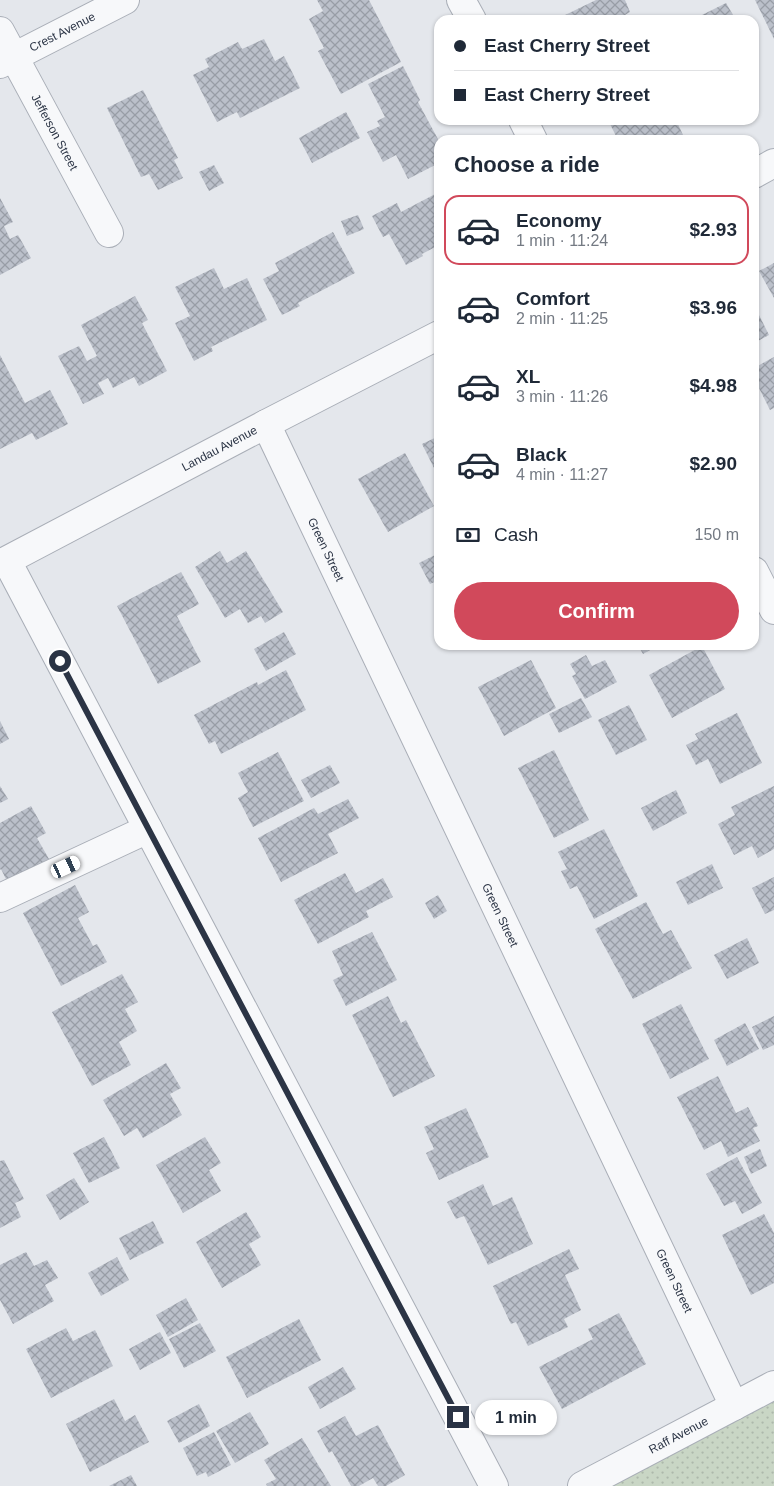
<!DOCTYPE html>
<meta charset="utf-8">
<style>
body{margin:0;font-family:Arial,sans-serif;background:#f2f2f3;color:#1f2937;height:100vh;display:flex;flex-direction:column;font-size:19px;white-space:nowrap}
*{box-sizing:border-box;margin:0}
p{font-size:16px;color:#747a83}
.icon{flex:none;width:28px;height:28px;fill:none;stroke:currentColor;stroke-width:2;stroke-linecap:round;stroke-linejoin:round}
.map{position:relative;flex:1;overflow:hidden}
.panel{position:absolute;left:434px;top:135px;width:325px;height:515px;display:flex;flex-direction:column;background:#fff;border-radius:15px;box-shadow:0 1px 4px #0004}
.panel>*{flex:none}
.guide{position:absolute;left:434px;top:15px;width:325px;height:110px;border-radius:15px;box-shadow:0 1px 4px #0004;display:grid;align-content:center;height:110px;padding:0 20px;background:#fff}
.end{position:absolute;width:22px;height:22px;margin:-11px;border:6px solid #2b3445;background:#fff;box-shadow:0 0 0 2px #fff}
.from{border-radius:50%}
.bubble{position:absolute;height:35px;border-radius:18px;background:#fff;box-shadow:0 1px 4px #0004;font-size:16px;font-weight:800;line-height:35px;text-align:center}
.car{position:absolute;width:15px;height:30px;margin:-15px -8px;border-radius:6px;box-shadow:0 0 4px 1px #0007;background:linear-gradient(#fff 24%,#345 0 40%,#fff 0 76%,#345 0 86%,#fff 0)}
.guide b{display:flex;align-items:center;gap:18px;height:48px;font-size:19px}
.guide b+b{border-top:1px solid #e0e1e3}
.guide i{width:12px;height:12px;background:#1f2937}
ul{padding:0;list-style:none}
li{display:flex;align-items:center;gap:15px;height:70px;margin:0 10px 8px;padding:0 10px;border:2px solid transparent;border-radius:15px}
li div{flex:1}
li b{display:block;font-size:19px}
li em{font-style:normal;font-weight:800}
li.active{border-color:#d1495b}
li>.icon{width:45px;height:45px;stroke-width:1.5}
h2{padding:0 20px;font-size:22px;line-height:60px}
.pay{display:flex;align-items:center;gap:12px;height:55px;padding:0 20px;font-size:19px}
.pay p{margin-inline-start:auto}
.button{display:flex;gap:10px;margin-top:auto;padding:10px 20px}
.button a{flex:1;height:58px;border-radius:30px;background:#d1495b;color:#fff;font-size:20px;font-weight:800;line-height:58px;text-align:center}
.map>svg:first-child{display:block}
.park{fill:url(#park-dots)}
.building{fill:url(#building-cross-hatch)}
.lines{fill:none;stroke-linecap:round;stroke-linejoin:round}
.minor-casing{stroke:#a9aeb7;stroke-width:30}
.minor{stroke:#f7f8fa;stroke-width:28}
.route{stroke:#2b3445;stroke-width:6}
.labels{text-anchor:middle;stroke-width:4;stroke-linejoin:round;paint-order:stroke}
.street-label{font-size:12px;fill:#2b3445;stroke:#f4f6f9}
</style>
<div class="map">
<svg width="774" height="1486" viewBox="0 0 774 1486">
<defs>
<pattern id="park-dots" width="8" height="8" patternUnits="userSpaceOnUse" patternTransform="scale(1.25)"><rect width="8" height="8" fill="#c9d6c5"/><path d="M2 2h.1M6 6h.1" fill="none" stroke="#adb8ab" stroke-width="1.8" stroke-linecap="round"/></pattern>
<pattern id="building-cross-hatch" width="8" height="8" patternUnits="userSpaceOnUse" patternTransform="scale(1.25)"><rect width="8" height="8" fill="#bbc0ca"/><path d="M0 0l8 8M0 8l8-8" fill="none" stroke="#989da6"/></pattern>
</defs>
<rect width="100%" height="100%" fill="#e4e7ec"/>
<polygon class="park" points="774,1401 774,1486 609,1486"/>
<g class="building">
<polygon points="317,0 369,0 401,62 341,94 318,51 324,48 309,19 323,11"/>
<polygon points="596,0 625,0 630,12 625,15 628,20 562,20 561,17"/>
<polygon points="755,0 774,0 774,39"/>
<polygon points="726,3 736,20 692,20"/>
<polygon points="264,39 275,61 284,56 300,88 240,118 237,112 217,122 193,75 209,67 205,59 238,42 242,49"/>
<polygon points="403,66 420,100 418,102 439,141 439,163 408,179 396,155 383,162 367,132 380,126 377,121 385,117 368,84"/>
<polygon points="143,90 178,158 174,160 183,178 158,190 149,174 141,177 107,108"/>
<polygon points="346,112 360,138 312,163 299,138"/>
<polygon points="608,120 676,120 683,135 673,140 618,140"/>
<polygon points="214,165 224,183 209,191 199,172"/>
<polygon points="439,192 439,245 422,254 423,256 406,265 389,234 383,237 372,216 397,203 401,212"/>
<polygon points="0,198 13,222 4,226 10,239 18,235 31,258 0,275"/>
<polygon points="358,215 364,229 347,236 341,221"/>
<polygon points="333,232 355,273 298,303 300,306 282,315 263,279 279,271 275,263"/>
<polygon points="774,263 774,298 759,271"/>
<polygon points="214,268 224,289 247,278 267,320 211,347 213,351 194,361 175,323 190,316 175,287"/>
<polygon points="135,296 148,320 142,323 167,371 139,386 134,377 113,388 108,378 98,383 104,394 83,404 58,356 79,346 87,361 97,356 81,325"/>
<polygon points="754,305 769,335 754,343"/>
<polygon points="0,355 25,403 50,390 68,424 36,440 32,433 0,449"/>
<polygon points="774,357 774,408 770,410 754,378 754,368"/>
<polygon points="439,436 439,478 422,444"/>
<polygon points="405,453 434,506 388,532 358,479"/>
<polygon points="220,551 227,563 246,551 283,612 265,623 261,616 248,623 240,609 225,618 195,567"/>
<polygon points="439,553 439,580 430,584 419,563"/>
<polygon points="181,572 199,604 177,616 201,662 158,684 117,606"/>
<polygon points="284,632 296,654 266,671 254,649"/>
<polygon points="638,645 659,645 643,654"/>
<polygon points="702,646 725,689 672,718 649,675"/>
<polygon points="586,655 592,666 605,660 617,682 585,699 572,676 576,674 570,664"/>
<polygon points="531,660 556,708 504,736 478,687"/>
<polygon points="286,670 306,710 221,754 215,741 209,744 194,715 257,682 258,685"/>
<polygon points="581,698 592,717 559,733 549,714"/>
<polygon points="629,705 647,740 616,755 598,720"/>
<polygon points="737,713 762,763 720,784 708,759 696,765 686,745 698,739 695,734"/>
<polygon points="0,721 9,739 0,744"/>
<polygon points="554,750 589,820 554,838 518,768"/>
<polygon points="278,752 304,801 253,827 238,798 248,792 238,773"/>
<polygon points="330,765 340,783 311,798 301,780"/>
<polygon points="0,786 8,799 0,803"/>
<polygon points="774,786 774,849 758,858 752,846 734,855 718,824 735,815 731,807"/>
<polygon points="676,790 687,813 653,831 641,808"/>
<polygon points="348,799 359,818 328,834 338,853 281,882 258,838 314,808 318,814"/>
<polygon points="31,806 46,833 37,838 49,859 7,881 1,869 0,870 0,823"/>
<polygon points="604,829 638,896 594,919 577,886 570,889 561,871 567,869 558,852"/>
<polygon points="712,864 723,888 688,905 676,882"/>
<polygon points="345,873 356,893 383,878 393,897 366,911 369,917 318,944 294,900"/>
<polygon points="774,877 774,910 765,914 752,888"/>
<polygon points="75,885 89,912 78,918 93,946 97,944 107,962 61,986 23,913"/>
<polygon points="438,895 447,911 434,919 425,903"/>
<polygon points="646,902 663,934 671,930 692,968 633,999 595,929"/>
<polygon points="372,932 397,980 346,1006 333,980 343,975 332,951"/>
<polygon points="747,938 759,963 727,979 714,955"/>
<polygon points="122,974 138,1002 125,1009 137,1031 119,1042 131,1065 92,1086 52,1012"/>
<polygon points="388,996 401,1023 406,1020 435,1076 393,1097 352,1015"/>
<polygon points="681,1004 709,1059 670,1079 642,1024"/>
<polygon points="774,1016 774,1045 763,1050 752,1027"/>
<polygon points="745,1023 759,1049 727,1066 714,1040"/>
<polygon points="166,1063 181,1088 170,1094 182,1115 143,1138 137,1128 124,1136 103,1100"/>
<polygon points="718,1076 736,1113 748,1107 758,1126 753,1128 760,1141 728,1157 721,1141 704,1150 677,1097"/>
<polygon points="466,1108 489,1157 439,1180 426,1153 434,1149 424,1127"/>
<polygon points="104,1137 120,1168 89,1183 73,1153"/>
<polygon points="205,1137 221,1163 209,1170 221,1191 183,1213 156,1165"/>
<polygon points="760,1149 767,1166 751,1174 744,1157"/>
<polygon points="737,1157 762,1203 742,1214 735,1201 724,1206 706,1174"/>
<polygon points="4,1160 24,1199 15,1203 21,1217 0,1228 0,1161"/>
<polygon points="74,1178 89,1202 60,1220 46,1195"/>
<polygon points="483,1184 493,1206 512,1197 533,1244 488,1265 464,1216 456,1219 447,1202"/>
<polygon points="246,1212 261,1237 249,1244 261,1265 222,1288 196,1242"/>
<polygon points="764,1214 774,1233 774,1283 751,1295 722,1235"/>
<polygon points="153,1221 164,1243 130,1260 119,1238"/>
<polygon points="569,1249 579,1269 565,1275 581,1310 564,1319 568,1327 528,1346 516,1322 511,1324 493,1286"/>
<polygon points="26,1252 34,1266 47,1260 58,1278 45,1285 54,1301 13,1324 0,1300 0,1265"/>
<polygon points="117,1257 129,1280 101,1296 88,1273"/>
<polygon points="186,1298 198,1320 168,1337 156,1315"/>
<polygon points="619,1313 646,1364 562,1409 539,1367 593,1339 588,1329"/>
<polygon points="299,1319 321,1360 247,1398 226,1357"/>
<polygon points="200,1323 216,1351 184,1368 169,1339"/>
<polygon points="66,1328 73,1341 95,1330 113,1366 51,1398 26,1349"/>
<polygon points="160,1332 171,1353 140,1370 129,1349"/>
<polygon points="343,1367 356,1389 320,1409 308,1387"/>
<polygon points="114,1399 125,1421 135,1415 149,1442 90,1472 66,1424"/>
<polygon points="199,1404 210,1426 179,1443 167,1421"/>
<polygon points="250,1412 269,1444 235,1463 216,1431"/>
<polygon points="345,1416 356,1436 378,1425 405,1475 386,1486 378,1486 373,1478 359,1486 351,1486 332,1451 329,1453 317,1431"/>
<polygon points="214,1432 231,1465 208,1477 206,1472 197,1476 183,1448"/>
<polygon points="302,1438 331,1486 267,1486 266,1484 276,1479 264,1460"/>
<polygon points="131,1475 137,1486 109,1486"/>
</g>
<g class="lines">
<g class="minor-casing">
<g id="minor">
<polyline points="461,0 472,20"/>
<path id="s1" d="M 0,31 L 109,233"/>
<path id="s2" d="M 0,64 L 125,0"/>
<polyline points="523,120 533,140"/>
<polyline points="754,174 774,163"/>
<path id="s3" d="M 266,424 L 734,1406"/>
<polyline points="7,561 494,1486"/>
<path id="s4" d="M 0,564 L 266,424 L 439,335"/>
<polyline points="754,571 774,610"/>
<polyline points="0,898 148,829"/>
<path id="s5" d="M 582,1486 L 774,1385"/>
</g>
</g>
<use href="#minor" class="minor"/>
</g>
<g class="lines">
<polyline class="route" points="60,661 458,1417"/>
</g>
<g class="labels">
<g class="street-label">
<text dy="4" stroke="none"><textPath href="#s2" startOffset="70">Crest Avenue</textPath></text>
<text dy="4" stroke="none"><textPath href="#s1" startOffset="115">Jefferson Street</textPath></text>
<text dy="4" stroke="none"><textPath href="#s4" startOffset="248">Landau Avenue</textPath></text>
<text dy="4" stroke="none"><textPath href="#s3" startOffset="139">Green Street</textPath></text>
<text dy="4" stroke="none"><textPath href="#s3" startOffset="544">Green Street</textPath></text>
<text dy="4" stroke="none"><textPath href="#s3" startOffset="949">Green Street</textPath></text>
<text dy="4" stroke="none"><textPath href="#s5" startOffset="109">Raff Avenue</textPath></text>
</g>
</g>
</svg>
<i class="end from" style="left:60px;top:661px"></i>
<i class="end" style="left:458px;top:1417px"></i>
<div class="bubble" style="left:475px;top:1400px;width:82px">1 min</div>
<i class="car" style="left:66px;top:867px;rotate:65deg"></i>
<div class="guide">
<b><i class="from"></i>East Cherry Street</b>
<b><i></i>East Cherry Street</b>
</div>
<section class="panel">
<h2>Choose a ride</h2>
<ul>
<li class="active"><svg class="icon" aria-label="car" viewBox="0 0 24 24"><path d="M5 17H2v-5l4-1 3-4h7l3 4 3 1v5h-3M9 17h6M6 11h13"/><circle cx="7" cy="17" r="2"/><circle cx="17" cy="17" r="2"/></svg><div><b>Economy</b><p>1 min · 11:24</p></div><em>$2.93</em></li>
<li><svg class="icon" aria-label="car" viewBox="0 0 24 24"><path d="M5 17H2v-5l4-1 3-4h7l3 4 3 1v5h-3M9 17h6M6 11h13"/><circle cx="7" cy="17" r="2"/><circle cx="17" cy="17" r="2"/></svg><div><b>Comfort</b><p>2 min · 11:25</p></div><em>$3.96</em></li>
<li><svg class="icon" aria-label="car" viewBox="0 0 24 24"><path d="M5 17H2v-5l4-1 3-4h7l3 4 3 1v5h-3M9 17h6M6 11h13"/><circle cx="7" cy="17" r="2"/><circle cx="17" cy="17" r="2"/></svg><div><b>XL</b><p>3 min · 11:26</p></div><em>$4.98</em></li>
<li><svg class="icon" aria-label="car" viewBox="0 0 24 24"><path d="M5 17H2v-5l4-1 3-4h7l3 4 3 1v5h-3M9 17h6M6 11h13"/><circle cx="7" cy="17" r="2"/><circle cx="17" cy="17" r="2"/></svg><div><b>Black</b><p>4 min · 11:27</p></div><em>$2.90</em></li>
</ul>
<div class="pay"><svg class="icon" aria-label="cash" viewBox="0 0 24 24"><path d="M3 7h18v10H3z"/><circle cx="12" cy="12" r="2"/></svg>Cash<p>150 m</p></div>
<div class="button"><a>Confirm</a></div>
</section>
</div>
